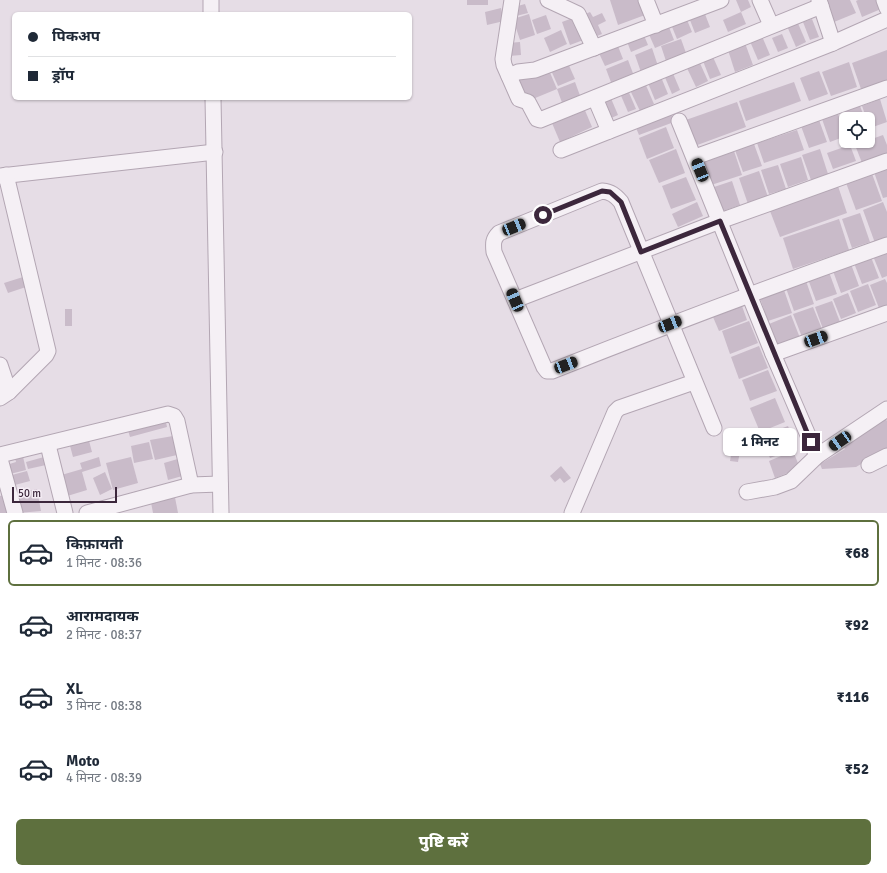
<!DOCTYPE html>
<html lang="hi">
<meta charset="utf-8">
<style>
body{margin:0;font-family:Signika,"Noto Sans Devanagari",sans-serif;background:#f2f2f3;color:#1f2937;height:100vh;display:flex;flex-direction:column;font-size:15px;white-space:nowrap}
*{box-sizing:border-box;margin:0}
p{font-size:13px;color:#747a83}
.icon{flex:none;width:22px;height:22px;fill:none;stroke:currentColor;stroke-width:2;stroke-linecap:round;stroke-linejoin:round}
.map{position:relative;height:513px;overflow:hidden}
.side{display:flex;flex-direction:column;background:#fff;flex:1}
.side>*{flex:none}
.banner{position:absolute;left:12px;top:12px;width:400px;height:88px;border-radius:6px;box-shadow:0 1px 3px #0004;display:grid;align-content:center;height:88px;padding:0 16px;background:#fff}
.fabs{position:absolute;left:839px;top:112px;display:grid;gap:8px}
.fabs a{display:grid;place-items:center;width:36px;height:36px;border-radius:6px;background:#fff;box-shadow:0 1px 3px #0004;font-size:20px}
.scale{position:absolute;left:12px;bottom:10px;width:105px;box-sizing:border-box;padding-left:4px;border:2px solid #3c273c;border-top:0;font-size:11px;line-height:14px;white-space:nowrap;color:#3c273c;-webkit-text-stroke:3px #f4ecf4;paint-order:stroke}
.end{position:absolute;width:18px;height:18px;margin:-9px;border:5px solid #3c273c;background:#fff;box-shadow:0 0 0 2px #fff}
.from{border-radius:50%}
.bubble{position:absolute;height:28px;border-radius:6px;background:#fff;box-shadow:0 1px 3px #0004;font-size:13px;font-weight:800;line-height:28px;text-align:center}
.car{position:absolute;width:12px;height:24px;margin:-12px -6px;border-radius:5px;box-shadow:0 0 3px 1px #0007;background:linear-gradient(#222 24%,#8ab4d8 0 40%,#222 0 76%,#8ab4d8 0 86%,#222 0)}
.banner b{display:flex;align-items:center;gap:14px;height:38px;font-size:15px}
.banner b+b{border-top:1px solid #e0e1e3}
.banner i{width:10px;height:10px;background:#1f2937}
ul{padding:7px 0 0;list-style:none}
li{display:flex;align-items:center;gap:12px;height:66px;margin:0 8px 6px;padding:0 8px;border:2px solid transparent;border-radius:6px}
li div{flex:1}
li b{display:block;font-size:15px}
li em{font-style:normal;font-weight:800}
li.current{border-color:#5e703e}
li>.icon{width:36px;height:36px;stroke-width:1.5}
.button{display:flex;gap:8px;margin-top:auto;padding:8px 16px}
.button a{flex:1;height:46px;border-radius:6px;background:#5e703e;color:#fff;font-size:16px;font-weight:800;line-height:46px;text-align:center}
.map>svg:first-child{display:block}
.building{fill:#c9bbc9}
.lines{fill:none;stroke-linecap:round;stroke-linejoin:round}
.minor-casing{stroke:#b3a6b3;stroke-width:17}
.minor{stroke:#f5f0f5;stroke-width:15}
.route{stroke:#3c273c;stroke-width:5}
</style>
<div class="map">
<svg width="887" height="513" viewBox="0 0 887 513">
<rect width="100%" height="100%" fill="#e6dde6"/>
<g class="building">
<rect x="467" y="0" width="21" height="5"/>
<polygon points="610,0 639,0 645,15 618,25"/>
<polygon points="736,0 748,0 751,7 741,12"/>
<polygon points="825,0 850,0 856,13 834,22"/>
<polygon points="858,0 877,0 881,9 862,17 856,1"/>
<polygon points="525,4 528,13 516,16 514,7"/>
<polygon points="501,8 504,21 487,25 485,12"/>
<polygon points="703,9 710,27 695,33 688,15"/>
<polygon points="590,12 593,17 602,13 606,21 598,25 602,34 592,38 581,16"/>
<polygon points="741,12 746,24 728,32 723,20"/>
<polygon points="529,14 535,35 520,40 513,19"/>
<polygon points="546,15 551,29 537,34 532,20"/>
<polygon points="685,15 692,32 677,39 670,22"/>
<polygon points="578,16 586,39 570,45 562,22"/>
<polygon points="812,19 819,37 810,40 803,22"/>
<polygon points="797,21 806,42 796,47 787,26"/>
<polygon points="667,22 674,40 655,48 647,30"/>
<polygon points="561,30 567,44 550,52 544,38"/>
<polygon points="643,33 648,45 631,52 626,39"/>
<polygon points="761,34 770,55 758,60 749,39"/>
<polygon points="782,34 788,48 778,52 772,38"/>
<polygon points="681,39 686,53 666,61 661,46"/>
<polygon points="616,41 623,59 605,66 597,49"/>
<polygon points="520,42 521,55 509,56 508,43"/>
<polygon points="745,43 753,65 735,72 728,50"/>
<polygon points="652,48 659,69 642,75 635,55"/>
<polygon points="887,50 887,80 861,89 852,63"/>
<polygon points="713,57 721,75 710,79 703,61"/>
<polygon points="628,60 634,76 612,85 606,69"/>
<polygon points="567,61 575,79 558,86 550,68"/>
<polygon points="699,61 708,81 696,87 686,66"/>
<polygon points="849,62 857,87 831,96 822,72"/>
<polygon points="548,68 557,89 528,101 519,80"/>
<polygon points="672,71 680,90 672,94 664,75"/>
<polygon points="819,71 828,94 809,101 800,78"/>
<polygon points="661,77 668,94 655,100 648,83"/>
<polygon points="575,82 582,101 564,108 557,89"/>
<polygon points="794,82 801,101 746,121 739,101"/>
<polygon points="645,83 654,104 640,111 630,90"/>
<polygon points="627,88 636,109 628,112 619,91"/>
<polygon points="610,96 618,115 609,119 601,100"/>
<polygon points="880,99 887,122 870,128 862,106"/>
<polygon points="737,102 746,127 692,147 683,121"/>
<polygon points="860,106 865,119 846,119 846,128 841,113"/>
<polygon points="584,108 592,127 560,142 552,123"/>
<polygon points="670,110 674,122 639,135 634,123"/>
<polygon points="838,114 846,136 830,142 822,119"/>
<polygon points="819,120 827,142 809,148 801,126"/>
<polygon points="666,127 674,148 647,159 639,138"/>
<polygon points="797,130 804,150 764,163 757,143"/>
<polygon points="883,135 887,145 887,160 864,168 855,145"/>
<polygon points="754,144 762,166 743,172 735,150"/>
<polygon points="850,145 856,161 833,169 827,153"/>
<polygon points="733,148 742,175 708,186 698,160"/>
<polygon points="676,149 685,173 659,183 649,160"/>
<polygon points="820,149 828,174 811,180 802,155"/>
<polygon points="801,157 808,180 788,187 780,164"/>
<polygon points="778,165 786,189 769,194 761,170"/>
<polygon points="887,167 887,197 883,198 874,172"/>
<polygon points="759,171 768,197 748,204 739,178"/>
<polygon points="871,171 882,201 856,210 845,180"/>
<polygon points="686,177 696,200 671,209 662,186"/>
<polygon points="732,181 740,205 723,211 714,187"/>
<polygon points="838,186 847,213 780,237 770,211"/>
<polygon points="697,202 703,216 678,227 672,214"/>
<polygon points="883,202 887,212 887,238 875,243 863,210"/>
<polygon points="860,213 870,242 852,248 842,219"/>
<polygon points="839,219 849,250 793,269 783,238"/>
<polygon points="887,251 887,276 882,278 873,256"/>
<polygon points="871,257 879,278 862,284 854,263"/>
<polygon points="851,264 859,286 841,293 833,271"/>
<polygon points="829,272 837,294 816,301 808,279"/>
<polygon points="23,277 26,287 8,293 4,283"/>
<polygon points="885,279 887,283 887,305 879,308 870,285"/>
<polygon points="806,281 814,304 794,311 786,288"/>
<polygon points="868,284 876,305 858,312 850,291"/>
<polygon points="784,290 792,313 768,321 760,298"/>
<polygon points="848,293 856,313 841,319 833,299"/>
<polygon points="832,301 840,322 823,329 815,307"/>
<polygon points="742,306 747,320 719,331 713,317"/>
<polygon points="813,307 822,329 802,337 793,314"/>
<rect x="65" y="309" width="7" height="17"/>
<polygon points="791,315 800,338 778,346 769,324"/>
<polygon points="749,321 758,343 730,354 722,331"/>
<polygon points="759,346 768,368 739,379 731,357"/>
<polygon points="768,370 777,391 750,401 742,380"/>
<polygon points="775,398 785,422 760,432 750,408"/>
<polygon points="165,417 167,427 130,437 127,427"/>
<polygon points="885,418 887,421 887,449 856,467 822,469 820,464 845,449 842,444"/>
<polygon points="788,426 796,448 770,458 761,436"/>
<polygon points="173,436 177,455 155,460 150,440"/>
<polygon points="88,437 92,452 73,457 69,442"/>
<polygon points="149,442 153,459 134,463 131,446"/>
<polygon points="733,444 741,446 738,462 730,461"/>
<polygon points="793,451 800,468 775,478 769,461"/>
<polygon points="22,452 26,470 6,475 3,466 16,462 14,454"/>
<polygon points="44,457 46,465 28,469 26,462"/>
<polygon points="99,457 101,466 82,472 87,490 64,497 58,476 82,469 80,463"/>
<polygon points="131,457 138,483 113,490 106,463"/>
<polygon points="181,458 186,475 168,480 164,463"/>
<polygon points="561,466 571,478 564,483 560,478 555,482 550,476"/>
<polygon points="27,471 30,481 11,486 8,476"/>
<polygon points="105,472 112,489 100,495 93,478"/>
<polygon points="37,489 41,511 18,513 14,493"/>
<polygon points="174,492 178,513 153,513 150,497"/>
<polygon points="6,494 12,513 0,513 0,496"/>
</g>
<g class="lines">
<g class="minor-casing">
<g id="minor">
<polyline points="211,0 211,14"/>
<polyline points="512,0 503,59 504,65 519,99 528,102 537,119 540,120 821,6"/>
<polyline points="548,0 578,14 594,48"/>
<polyline points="646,0 656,25"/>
<polyline points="760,0 771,25"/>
<polyline points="819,0 833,43"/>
<polyline points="884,0 887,8"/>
<polyline points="509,76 518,72 535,70 721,0"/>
<polyline points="213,98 221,513"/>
<polyline points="595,98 609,131"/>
<polyline points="679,121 773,354 817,456"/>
<polyline points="561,150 833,43 887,19"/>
<polyline points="695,157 887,88"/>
<polyline points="0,176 215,152"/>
<polyline points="515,300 720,221 887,161"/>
<polyline points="773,354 887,313"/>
<polyline points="0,365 9,392"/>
<polyline points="0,398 9,392 46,355 48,351 6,175"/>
<path d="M 714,428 L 621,202 C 615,195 611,192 602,191 L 499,233 C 493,239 493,243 494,252 L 544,367 L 547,371 L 552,371 C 663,327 774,285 887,245"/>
<polyline points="48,445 65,513"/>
<polyline points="0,455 168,414 174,416 177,421 191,485"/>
<polyline points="0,459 15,513"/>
<polyline points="869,465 887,456"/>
<polyline points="747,492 775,487 791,481 817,456 887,409"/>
<polyline points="87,513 191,485 220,484"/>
<polyline points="572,513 615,412 619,408 694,382"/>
</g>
</g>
<use href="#minor" class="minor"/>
</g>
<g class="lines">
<polyline class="route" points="543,215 602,191 610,192 621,202 641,252 720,221 811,442"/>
</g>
</svg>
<div class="fabs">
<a><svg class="icon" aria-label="locate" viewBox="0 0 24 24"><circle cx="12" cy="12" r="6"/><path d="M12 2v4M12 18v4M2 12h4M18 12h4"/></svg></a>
</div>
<div class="scale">50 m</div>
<i class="end from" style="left:543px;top:215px"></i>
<i class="end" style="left:811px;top:442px"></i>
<div class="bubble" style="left:723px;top:428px;width:74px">1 मिनट</div>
<i class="car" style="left:700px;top:170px;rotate:338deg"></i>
<i class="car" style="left:514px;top:227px;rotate:68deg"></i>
<i class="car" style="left:515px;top:300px;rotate:337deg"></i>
<i class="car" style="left:670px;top:324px;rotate:69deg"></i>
<i class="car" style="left:816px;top:339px;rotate:70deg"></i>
<i class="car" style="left:566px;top:365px;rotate:69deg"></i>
<i class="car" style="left:840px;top:441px;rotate:236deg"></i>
<div class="banner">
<b><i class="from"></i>पिकअप</b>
<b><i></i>ड्रॉप</b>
</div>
</div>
<section class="side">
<ul>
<li class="current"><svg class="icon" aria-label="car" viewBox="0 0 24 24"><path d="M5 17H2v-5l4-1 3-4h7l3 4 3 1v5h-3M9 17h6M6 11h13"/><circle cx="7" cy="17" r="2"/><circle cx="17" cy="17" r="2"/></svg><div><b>किफ़ायती</b><p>1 मिनट · 08:36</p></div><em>₹68</em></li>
<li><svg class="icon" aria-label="car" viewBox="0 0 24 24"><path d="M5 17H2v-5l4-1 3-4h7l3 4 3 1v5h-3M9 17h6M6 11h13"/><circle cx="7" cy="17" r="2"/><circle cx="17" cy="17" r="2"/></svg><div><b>आरामदायक</b><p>2 मिनट · 08:37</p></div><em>₹92</em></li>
<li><svg class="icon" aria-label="car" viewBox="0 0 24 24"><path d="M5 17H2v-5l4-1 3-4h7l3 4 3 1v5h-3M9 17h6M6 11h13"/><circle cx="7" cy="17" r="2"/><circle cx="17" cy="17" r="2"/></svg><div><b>XL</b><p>3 मिनट · 08:38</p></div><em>₹116</em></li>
<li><svg class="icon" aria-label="car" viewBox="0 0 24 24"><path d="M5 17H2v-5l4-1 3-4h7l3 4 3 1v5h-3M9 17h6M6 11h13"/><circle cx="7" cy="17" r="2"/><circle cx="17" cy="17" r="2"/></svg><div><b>Moto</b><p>4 मिनट · 08:39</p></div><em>₹52</em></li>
</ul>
<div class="button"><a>पुष्टि करें</a></div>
</section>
